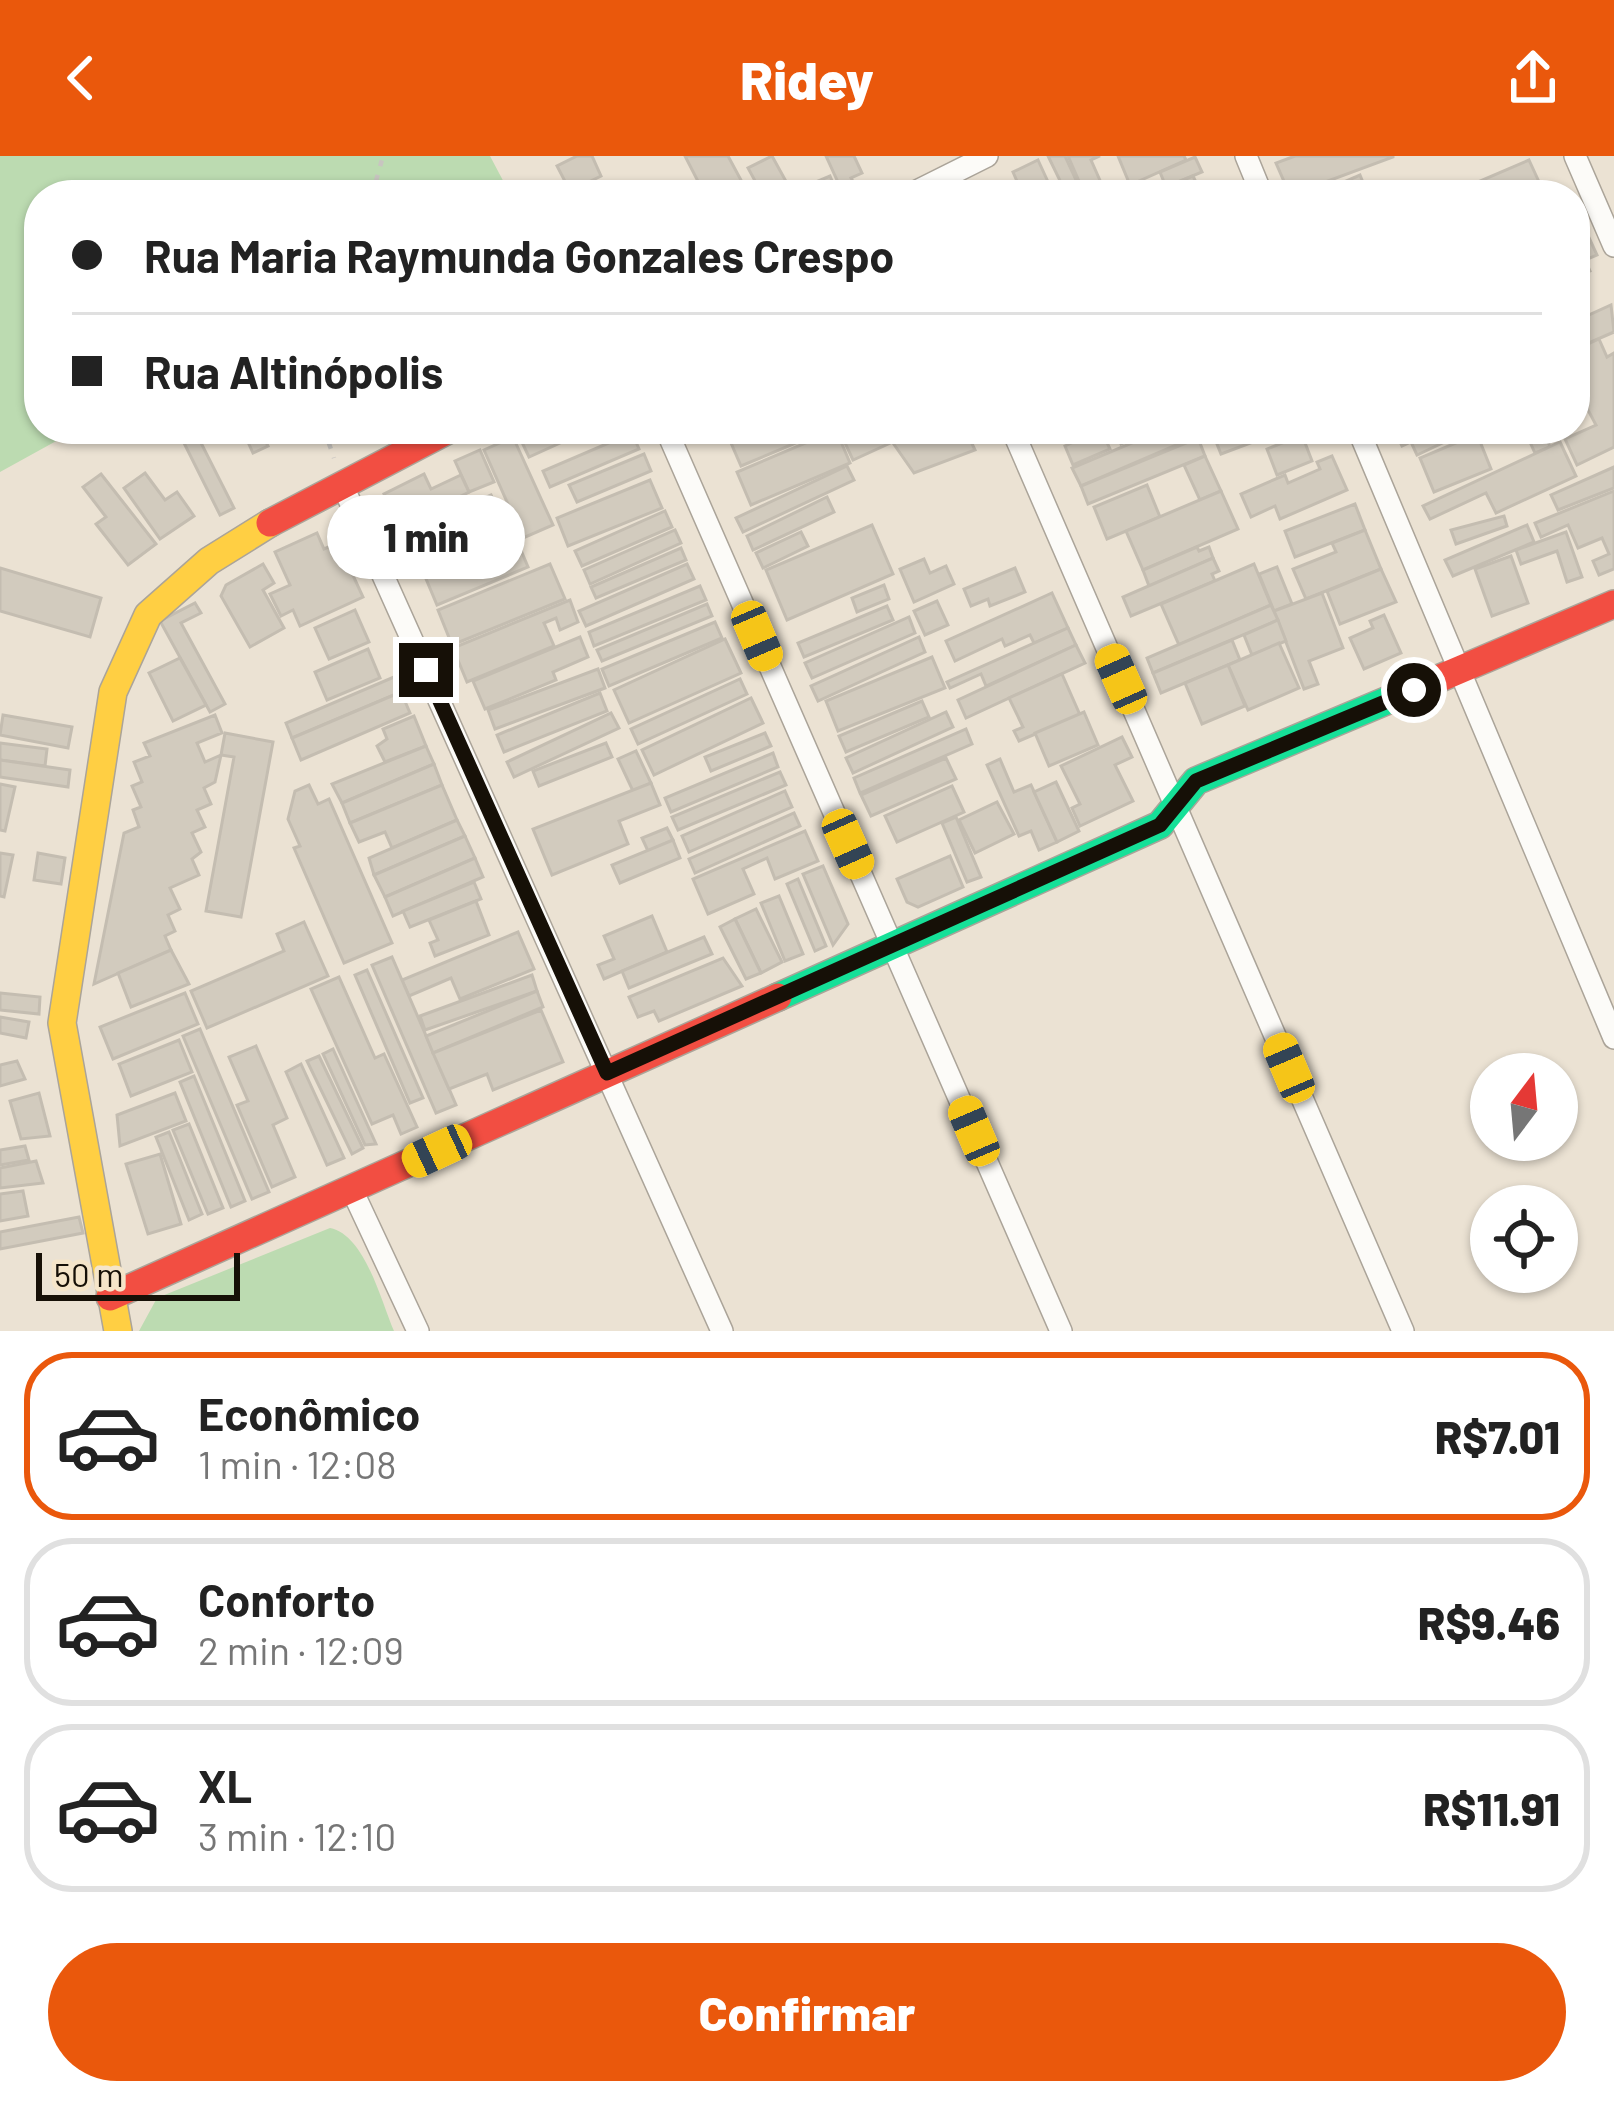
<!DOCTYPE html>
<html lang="pt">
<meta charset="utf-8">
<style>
body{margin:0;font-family:Barlow,sans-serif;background:#f6f6f6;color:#222;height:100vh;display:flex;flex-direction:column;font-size:45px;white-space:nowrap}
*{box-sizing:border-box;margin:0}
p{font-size:39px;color:#767676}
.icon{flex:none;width:66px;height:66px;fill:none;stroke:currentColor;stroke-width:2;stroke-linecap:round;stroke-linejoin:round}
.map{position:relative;height:1175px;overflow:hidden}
.side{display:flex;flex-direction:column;background:#fff;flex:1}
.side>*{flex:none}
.hud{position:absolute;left:24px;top:24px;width:1566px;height:264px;border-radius:48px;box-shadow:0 3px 9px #0004;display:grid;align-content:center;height:264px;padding:0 48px;background:#fff}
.needle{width:78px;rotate:16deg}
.controls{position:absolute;left:1470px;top:897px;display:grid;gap:24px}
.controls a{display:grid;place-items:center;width:108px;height:108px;border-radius:50%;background:#fff;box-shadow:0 3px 9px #0004;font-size:60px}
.scale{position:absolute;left:36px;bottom:30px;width:204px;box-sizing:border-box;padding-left:12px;border:6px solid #161007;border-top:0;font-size:33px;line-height:42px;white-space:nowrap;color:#161007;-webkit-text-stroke:9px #f5e5c9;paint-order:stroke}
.end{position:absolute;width:54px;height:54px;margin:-27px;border:15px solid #161007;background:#fff;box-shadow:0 0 0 6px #fff}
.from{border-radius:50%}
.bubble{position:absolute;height:84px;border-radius:42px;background:#fff;box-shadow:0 3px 9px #0004;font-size:39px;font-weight:800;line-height:84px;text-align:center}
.car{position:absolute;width:36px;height:72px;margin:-36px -18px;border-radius:15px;box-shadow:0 0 9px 3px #0007;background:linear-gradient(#f5c518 24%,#345 0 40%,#f5c518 0 76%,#345 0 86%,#f5c518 0)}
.hud b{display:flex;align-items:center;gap:42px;height:114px;font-size:45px}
.hud b+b{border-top:3px solid #e0e0e0}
.hud i{width:30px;height:30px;background:#222}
ul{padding:21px 0 0;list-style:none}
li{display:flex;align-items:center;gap:36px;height:168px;margin:0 24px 18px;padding:0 24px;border:6px solid #e0e0e0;border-radius:48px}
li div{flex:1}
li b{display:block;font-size:45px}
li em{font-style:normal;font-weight:800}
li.current{border-color:#ea580c}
li>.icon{width:108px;height:108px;stroke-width:1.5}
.primary-button{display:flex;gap:24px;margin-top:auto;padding:24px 48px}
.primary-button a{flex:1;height:138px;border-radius:72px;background:#ea580c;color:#fff;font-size:48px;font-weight:800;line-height:138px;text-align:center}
header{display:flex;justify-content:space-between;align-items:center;height:156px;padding:0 48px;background:#ea580c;color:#fff;font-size:54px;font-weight:800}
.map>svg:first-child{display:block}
.green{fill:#bcdbb1}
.building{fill:#d2cbbe;stroke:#c4bdb1;stroke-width:3}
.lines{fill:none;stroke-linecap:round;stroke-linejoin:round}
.street-casing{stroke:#aba499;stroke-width:24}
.fast-casing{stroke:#aba499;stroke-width:30}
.slow-casing{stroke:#aba499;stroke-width:30}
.jam-casing{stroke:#aba499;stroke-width:30}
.path{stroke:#c8c5c0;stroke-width:4.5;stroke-dasharray:6 9;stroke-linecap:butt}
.street{stroke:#fcfbf8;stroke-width:21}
.fast{stroke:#16e098;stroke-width:27}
.slow{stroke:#ffcf43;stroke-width:27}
.jam{stroke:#f24e42;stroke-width:27}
.route{stroke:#161007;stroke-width:15}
</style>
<header><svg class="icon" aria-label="back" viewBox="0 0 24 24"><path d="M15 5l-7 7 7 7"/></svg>Ridey<svg class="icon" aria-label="share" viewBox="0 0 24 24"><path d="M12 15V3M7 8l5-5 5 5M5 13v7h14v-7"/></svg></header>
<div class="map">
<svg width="1614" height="1175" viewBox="0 0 1614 1175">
<rect width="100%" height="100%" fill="#ebe2d3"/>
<g class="green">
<polygon points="0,0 490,0 508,34 499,39 39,39 39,273 78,273 0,316"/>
<path d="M 330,1072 C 365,1079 381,1145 394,1175 L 139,1175 L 157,1142 Z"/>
</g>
<g class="building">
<polygon points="577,0 592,0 601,20 570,35 557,10"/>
<polygon points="685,0 728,0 749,39 705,39"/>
<polygon points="772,0 793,38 751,39 760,34 748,12"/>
<polygon points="826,0 854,0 862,17 851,22 855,29 842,35"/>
<polygon points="1048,0 1065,0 1083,39 1067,39"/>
<polygon points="1068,0 1100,0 1091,4 1106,38 1085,39"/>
<polygon points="1118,0 1184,0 1186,4 1130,29"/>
<polygon points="1295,0 1393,0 1393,1 1290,39 1276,7"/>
<polygon points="1195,1 1202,16 1166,31 1160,16"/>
<polygon points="1038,4 1054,39 1023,39 1013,16"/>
<polygon points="1529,4 1545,39 1477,39 1473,28"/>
<polygon points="1360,19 1368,39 1314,39"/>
<polygon points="830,20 838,39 800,39 797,34"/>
<polygon points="1193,20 1202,39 1148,39 1166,31"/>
<polygon points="1579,60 1597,99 1585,104 1590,115 1580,119 1586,131 1575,136 1575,62"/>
<polygon points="1611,149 1614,176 1575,193 1575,150 1582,162"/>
<polygon points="1599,183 1607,201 1614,197 1614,291 1577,309 1565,283 1596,269 1587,252 1575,258 1575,194"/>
<polygon points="177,273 194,273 234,352 220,359"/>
<polygon points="242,273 260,273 268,290 253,297"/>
<polygon points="529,273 541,277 591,273 529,301 518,278"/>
<polygon points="745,273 829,273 741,310 728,280"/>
<polygon points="876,273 921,273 853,304 845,287"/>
<polygon points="925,273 965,273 975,294 914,317 893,287"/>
<polygon points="1077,273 1155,273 1121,288 1115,275 1104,280 1110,293 1073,309 1065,290 1082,282"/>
<polygon points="1165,273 1183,273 1188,284 1081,330 1072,312"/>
<polygon points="1211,273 1228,275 1288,273 1221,298"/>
<polygon points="1394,273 1472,273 1417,299 1411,286 1402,290"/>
<polygon points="1524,273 1543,273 1550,291 1535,297"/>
<polygon points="836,274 850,307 751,349 737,316"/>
<polygon points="632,277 639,293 550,331 543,315"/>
<polygon points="1477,278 1491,313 1434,336 1420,302"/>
<polygon points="1302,279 1312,305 1277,319 1267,293"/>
<polygon points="513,281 553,369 523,382 484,294"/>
<polygon points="1198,282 1205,300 1088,348 1081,330"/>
<polygon points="1560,286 1576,320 1496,357 1486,337 1430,363 1423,350"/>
<polygon points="480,294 494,326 469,336 455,305"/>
<polygon points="644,298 651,315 577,346 569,329"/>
<polygon points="1205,300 1221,335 1200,344 1184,309"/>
<polygon points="1332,300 1347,334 1280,363 1275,350 1251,361 1241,338 1285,319 1288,327 1320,313 1317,306"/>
<polygon points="847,310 854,324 743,376 736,362"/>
<polygon points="1614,311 1614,332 1558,354 1551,339"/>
<polygon points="145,317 165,344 177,336 194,360 160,383 124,332"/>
<polygon points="101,318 156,388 128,409 96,368 106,361 83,331"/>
<polygon points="424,318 431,333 461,319 469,336 400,371 384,338"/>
<polygon points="650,324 662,352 568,390 557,362"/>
<polygon points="1147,329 1160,361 1107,383 1094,351"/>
<polygon points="1221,335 1238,373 1143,414 1126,375"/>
<polygon points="1614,335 1614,413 1599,419 1593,405 1609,398 1602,382 1578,392 1568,369 1541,381 1535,367"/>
<polygon points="491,339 509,378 421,416 404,378"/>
<polygon points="827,341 834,356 753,394 747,380"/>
<polygon points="1355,348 1365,374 1295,401 1285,375"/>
<polygon points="665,355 672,371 582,410 575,395"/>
<polygon points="1504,360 1507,370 1456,388 1451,374"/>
<polygon points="872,369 893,418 787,464 766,414"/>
<polygon points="1527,369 1534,386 1453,420 1445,404"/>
<polygon points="675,374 681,387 590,428 584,414"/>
<polygon points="1365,374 1381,413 1306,443 1293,413 1336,396 1332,387"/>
<polygon points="801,376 808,390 763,412 756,397"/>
<polygon points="1566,376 1582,421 1567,426 1557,395 1521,408 1516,394"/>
<polygon points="317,377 324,393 338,387 363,441 300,470 293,454 281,460 270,438 290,429 275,396"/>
<polygon points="515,380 528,411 437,449 424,418"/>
<polygon points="1197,391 1199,395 1209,391 1213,402 1149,430 1143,414"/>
<polygon points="681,392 686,404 596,442 591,431"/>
<polygon points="1511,400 1528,447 1492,460 1475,413"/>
<polygon points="1213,402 1219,415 1212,418 1215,425 1131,460 1123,441"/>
<polygon points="924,403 930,417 946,410 954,428 914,446 900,413"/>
<polygon points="263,408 274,427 263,434 284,472 250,491 221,440 226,429"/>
<polygon points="550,408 565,443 452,489 438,454"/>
<polygon points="687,408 694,423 586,470 579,455"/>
<polygon points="1254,408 1271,449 1179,489 1161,448"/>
<polygon points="1277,411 1292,448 1274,455 1259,418"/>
<polygon points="0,412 101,442 90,481 0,455"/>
<polygon points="1015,412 1025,436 990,450 988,443 971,450 964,433"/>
<polygon points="1381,413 1396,446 1340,468 1327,435"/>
<polygon points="884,429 889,443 857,456 852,442"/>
<polygon points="700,430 706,444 594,490 589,476"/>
<polygon points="1052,437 1068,472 1034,487 1030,479 1005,490 1002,483 955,505 946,485"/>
<polygon points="1322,437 1343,492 1309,505 1318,528 1304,533 1274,455"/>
<polygon points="570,444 578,466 560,474 556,462 544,467 554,490 467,526 453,492"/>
<polygon points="937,445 948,469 925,479 914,455"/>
<polygon points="195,447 201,457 181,467 225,548 210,556 160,465"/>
<polygon points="707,448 712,460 602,505 597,494"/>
<polygon points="1271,449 1278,464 1153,517 1147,502"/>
<polygon points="887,450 893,464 804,501 798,487"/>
<polygon points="355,454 369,486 329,503 315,472"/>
<polygon points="1384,459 1401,497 1364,513 1350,482 1373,472 1370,465"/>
<polygon points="909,461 915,477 812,522 805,507"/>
<polygon points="1278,464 1286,485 1252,499 1244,479"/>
<polygon points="715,466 722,482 609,530 602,513"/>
<polygon points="1068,472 1076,489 986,530 981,518 950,532 947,526"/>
<polygon points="580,481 588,501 553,516 556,524 485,553 473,525"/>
<polygon points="919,481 925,496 818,545 811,530"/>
<polygon points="725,483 741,517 629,567 614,534"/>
<polygon points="1232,484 1240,504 1161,537 1153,517"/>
<polygon points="1279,487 1299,532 1248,554 1228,509"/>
<polygon points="1076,489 1085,507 966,562 958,544"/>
<polygon points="368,493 380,522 327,544 315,516"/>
<polygon points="932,501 945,532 838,575 826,545"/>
<polygon points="180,502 206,549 173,565 149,517"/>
<polygon points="1228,509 1245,550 1202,568 1185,527"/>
<polygon points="598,513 605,532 495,573 488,554"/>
<polygon points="1062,518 1080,559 1019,585 1014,575 1023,571 1009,542"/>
<polygon points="394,521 401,536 292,582 286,567"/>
<polygon points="740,523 747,538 638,588 631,573"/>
<polygon points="401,536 410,557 301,604 292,582"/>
<polygon points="600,537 607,555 504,596 497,579"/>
<polygon points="751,542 763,567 654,619 642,594"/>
<polygon points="922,545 929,561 846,596 839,580"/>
<polygon points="946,556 953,571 853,617 846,602"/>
<polygon points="1084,556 1098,589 1049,610 1035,577"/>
<polygon points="611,557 619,572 514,621 507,606"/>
<polygon points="3,559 72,571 68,592 0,579"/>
<polygon points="215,559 222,577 197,587 205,606 221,599 215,626 204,632 211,648 197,654 205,671 192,677 201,696 192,703 199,719 170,732 180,753 168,759 175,775 165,780 171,794 94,828 124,677 139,671 133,654 141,651 132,630 142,626 134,606 150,600 144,587"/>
<polygon points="414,560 426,590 385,606 377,590 387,583 383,573"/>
<polygon points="966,573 972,588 860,637 854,622"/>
<polygon points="225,577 273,586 241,761 206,755 234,601 221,599"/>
<polygon points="765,577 771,590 711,615 705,601"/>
<polygon points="1122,581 1132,601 1115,609 1133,645 1080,670 1072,652 1080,648 1061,610"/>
<polygon points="0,587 47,593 45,610 0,604"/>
<polygon points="606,587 612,601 539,630 533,615"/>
<polygon points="426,590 434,608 342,647 332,628"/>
<polygon points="636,595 651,627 633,635 618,603"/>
<polygon points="773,597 778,611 671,656 665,642"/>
<polygon points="946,602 956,623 871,660 861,639"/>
<polygon points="1000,603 1014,636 1031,629 1057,686 1039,694 1031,675 1019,680 987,609"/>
<polygon points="0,604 70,614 68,631 0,621"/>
<polygon points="434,608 442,629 350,667 342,647"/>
<polygon points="780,616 786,629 678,674 672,661"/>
<polygon points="1056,626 1079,675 1057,686 1034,636"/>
<polygon points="651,627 660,649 619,665 628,688 552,719 533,673"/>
<polygon points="0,628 15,631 5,675 0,674"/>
<polygon points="309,629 318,648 329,643 392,787 344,807 294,692 300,690 288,663 295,635"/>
<polygon points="442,629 457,664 392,692 385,676 359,686 350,667"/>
<polygon points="952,630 964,656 897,686 885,660"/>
<polygon points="785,635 792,651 689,696 682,680"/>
<polygon points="997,646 1014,678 975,697 959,664"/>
<polygon points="794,657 800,670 695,717 689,703"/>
<polygon points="956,661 981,721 967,726 942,667"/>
<polygon points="457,664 465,680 374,719 369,702"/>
<polygon points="667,672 673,684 648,695 642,682"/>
<polygon points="805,675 818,705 775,723 767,702 743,713 754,738 708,758 693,723"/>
<polygon points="465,680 475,702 385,741 374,719"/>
<polygon points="673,684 680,702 620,727 612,709"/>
<polygon points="0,697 13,699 4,741 0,740"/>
<polygon points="38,697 65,702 61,728 34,724"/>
<polygon points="950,700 963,731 918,751 907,746 897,723"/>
<polygon points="475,702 483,721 393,760 385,741"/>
<polygon points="823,710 848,768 833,789 803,718"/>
<polygon points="798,723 826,790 815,795 787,728"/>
<polygon points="474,726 481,743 410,771 403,755"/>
<polygon points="779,740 803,798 785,805 761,747"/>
<polygon points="476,745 489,779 435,800 430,787 438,784 429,764"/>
<polygon points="756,753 782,806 761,817 735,763"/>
<polygon points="652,760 667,796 604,823 598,809 614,803 604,780"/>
<polygon points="735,763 761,817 746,823 720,771"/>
<polygon points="304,766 328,820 207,872 191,835 284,795 277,778"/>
<polygon points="518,776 534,813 460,843 451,822 409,840 402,824"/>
<polygon points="704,781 712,798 629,832 622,815"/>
<polygon points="171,794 189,828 131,851 118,817"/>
<polygon points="392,801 456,949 436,957 372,809"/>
<polygon points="723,802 742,830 659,865 654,855 638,861 629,841"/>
<polygon points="367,814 423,942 410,947 355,819"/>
<polygon points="532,819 537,835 425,874 420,860"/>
<polygon points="339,821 375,902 384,898 417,971 401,978 393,959 372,968 311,833"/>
<polygon points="537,835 543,851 433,897 426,880"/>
<polygon points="0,837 40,841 39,858 0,854"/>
<polygon points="185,837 198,868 113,903 100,871"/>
<polygon points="541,854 563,906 493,934 487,918 449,933 433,897"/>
<polygon points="0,861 29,866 26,882 0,877"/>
<polygon points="200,873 269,1036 252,1043 183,880"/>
<polygon points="179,884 192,916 131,940 119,908"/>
<polygon points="256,890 287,962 273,969 295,1021 272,1031 237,949 248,945 229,901"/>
<polygon points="333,893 376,988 365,989 323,898"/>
<polygon points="319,900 363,992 352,998 307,905"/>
<polygon points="17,905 25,923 0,930 0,909"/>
<polygon points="301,908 344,1002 327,1009 286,916"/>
<polygon points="194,920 245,1045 231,1051 180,926"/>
<polygon points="39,937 50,980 21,983 10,945"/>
<polygon points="175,937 186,965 120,990 117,959"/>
<polygon points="189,968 223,1052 208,1058 173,974"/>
<polygon points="169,976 202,1058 189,1064 156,981"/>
<polygon points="25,990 29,1004 0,1009 0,994"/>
<polygon points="160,998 181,1068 148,1078 126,1008"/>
<polygon points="36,1005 43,1027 0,1032 0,1012"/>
<polygon points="23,1035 28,1060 0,1065 0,1038"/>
<polygon points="79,1061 83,1077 0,1093 0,1076"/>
</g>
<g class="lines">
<g class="street-casing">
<g id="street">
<polyline points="1246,0 1262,39"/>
<polyline points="1575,0 1614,90"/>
<polyline points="909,39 987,0"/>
<polyline points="666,273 1061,1175"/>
<polyline points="1012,273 1403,1175"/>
<polyline points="1358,273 1614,882"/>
<polyline points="342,328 722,1175"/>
<polyline points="352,1034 418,1175"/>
</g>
</g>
<g class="fast-casing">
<polyline id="fast" points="778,841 1160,669 1196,625 1424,529"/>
</g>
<g class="slow-casing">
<polyline id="slow" points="118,1175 62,867 113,536 148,459 209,405 270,367"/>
</g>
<g class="jam-casing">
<g id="jam">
<polyline points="270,367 450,273"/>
<polyline points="1424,529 1614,448"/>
<polyline points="110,1141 778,841"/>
</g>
</g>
<g class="path">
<polyline points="372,39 383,0"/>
<polyline points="324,273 334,302"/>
</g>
<use href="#street" class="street"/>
<use href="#fast" class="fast"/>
<use href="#slow" class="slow"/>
<use href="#jam" class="jam"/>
</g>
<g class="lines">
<polyline class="route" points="426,514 607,917 1160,669 1196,625 1414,534"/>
</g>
</svg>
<div class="controls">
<a><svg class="needle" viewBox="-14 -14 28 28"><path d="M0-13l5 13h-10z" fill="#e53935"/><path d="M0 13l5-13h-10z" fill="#767676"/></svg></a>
<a><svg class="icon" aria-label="locate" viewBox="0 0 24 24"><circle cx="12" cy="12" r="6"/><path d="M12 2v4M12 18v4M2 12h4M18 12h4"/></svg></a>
</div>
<div class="scale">50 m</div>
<i class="end from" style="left:1414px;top:534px"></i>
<i class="end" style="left:426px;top:514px"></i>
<div class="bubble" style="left:327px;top:339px;width:198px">1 min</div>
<i class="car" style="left:757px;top:480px;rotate:157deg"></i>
<i class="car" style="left:1121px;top:523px;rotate:336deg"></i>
<i class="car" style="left:848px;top:688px;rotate:156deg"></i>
<i class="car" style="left:1289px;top:912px;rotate:337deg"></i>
<i class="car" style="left:974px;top:975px;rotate:337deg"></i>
<i class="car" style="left:437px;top:995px;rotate:245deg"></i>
<div class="hud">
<b><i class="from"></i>Rua Maria Raymunda Gonzales Crespo</b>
<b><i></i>Rua Altinópolis</b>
</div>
</div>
<section class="side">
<ul>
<li class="current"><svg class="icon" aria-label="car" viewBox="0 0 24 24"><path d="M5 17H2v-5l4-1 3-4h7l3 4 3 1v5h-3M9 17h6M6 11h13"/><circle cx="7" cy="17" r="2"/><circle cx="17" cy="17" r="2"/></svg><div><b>Econômico</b><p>1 min · 12:08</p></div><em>R$7.01</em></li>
<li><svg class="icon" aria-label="car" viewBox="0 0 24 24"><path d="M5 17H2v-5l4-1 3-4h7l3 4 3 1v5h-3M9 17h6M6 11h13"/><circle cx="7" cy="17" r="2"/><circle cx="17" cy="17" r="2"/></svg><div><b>Conforto</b><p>2 min · 12:09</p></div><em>R$9.46</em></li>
<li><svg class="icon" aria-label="car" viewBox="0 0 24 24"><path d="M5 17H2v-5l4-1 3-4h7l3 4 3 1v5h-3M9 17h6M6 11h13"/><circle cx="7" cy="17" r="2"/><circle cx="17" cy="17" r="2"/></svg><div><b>XL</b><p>3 min · 12:10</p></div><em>R$11.91</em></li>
</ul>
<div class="primary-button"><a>Confirmar</a></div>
</section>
